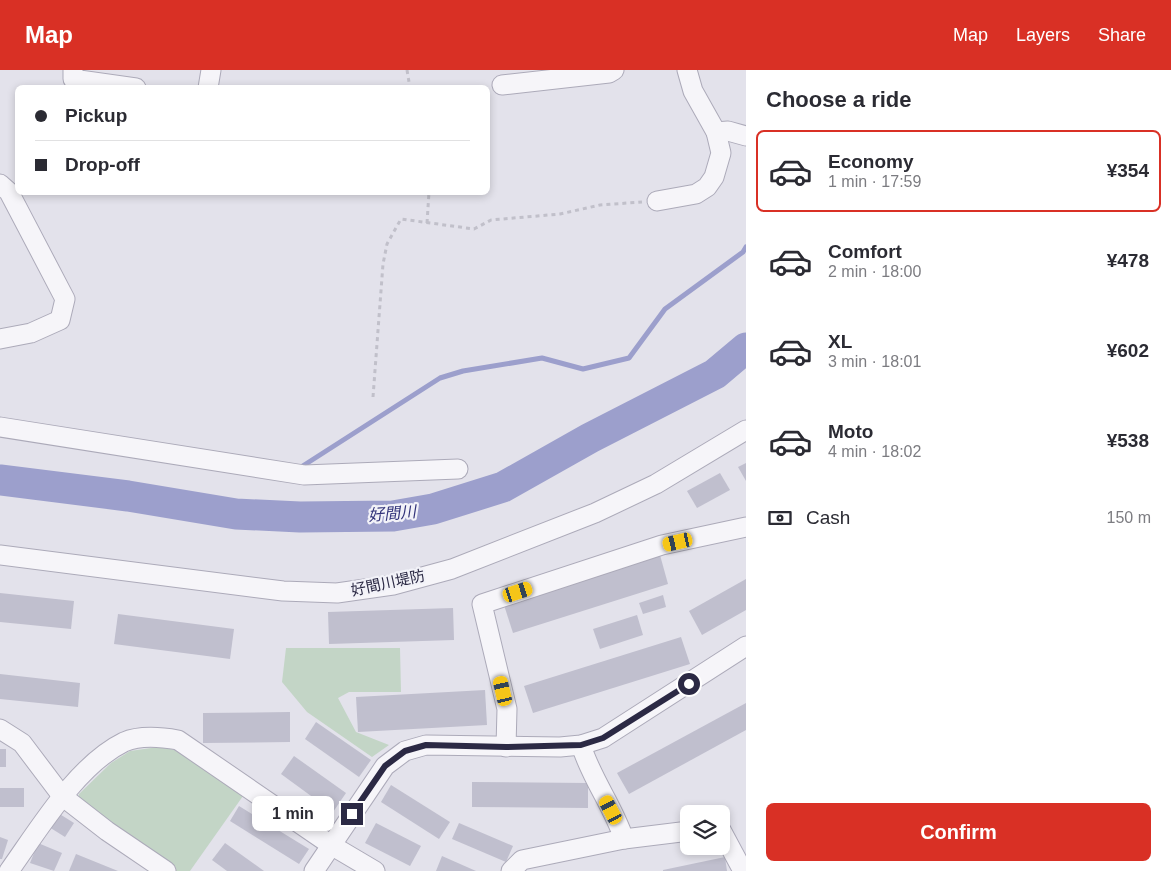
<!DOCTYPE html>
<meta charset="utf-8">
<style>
body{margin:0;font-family:Helvetica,"Noto Sans JP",sans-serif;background:#f2f2f3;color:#2b2b33;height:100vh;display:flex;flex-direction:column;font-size:19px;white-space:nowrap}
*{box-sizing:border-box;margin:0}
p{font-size:16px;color:#7c7c81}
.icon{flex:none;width:28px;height:28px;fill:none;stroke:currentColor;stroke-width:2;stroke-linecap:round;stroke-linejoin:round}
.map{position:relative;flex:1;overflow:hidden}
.side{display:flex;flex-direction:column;background:#fff;width:425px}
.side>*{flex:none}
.top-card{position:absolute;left:15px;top:15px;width:475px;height:110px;border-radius:8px;box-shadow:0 2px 8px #0003;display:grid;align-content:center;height:110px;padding:0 20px;background:#fff}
.fabs{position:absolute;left:680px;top:735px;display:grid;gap:10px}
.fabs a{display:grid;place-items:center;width:50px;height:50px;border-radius:8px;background:#fff;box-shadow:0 2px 8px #0003;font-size:25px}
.end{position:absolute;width:22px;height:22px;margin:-11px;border:6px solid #2b2944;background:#fff;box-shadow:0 0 0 2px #fff}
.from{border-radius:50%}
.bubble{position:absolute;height:35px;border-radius:8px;background:#fff;box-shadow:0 2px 8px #0003;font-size:16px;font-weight:700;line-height:35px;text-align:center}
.car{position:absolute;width:15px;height:30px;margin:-15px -8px;border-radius:6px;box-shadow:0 0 4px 1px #0007;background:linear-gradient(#f5c518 24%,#345 0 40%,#f5c518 0 76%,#345 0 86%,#f5c518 0)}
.top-card b{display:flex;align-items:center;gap:18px;height:48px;font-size:19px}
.top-card b+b{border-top:1px solid #e1e1e2}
.top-card i{width:12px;height:12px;background:#2b2b33}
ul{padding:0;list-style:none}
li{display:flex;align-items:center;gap:15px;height:82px;margin:0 10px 8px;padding:0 10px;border:2px solid transparent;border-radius:8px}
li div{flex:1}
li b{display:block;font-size:19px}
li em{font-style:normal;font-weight:700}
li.selected{border-color:#d93025}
li>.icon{width:45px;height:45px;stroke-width:1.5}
h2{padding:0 20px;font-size:22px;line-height:60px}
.pay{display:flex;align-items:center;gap:12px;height:55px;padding:0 20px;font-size:19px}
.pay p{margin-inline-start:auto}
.cta{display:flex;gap:10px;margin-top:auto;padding:10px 20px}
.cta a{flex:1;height:58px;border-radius:8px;background:#d93025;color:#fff;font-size:20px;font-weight:700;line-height:58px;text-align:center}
header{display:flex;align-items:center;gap:30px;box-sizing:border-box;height:70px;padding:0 25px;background:#d93025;color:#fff}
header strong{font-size:24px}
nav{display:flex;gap:28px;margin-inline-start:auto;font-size:18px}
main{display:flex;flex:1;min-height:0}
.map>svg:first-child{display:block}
.green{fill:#c3d5c6}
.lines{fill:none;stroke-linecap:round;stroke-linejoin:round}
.stream{stroke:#9c9fcc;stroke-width:5}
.river{stroke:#9c9fcc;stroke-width:31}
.building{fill:#c0bfce}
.minor-casing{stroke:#acaab9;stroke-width:21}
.path{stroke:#c1c0ca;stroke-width:3;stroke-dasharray:4 4;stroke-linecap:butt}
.minor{stroke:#f6f5f9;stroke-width:19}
.route{stroke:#2b2944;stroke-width:6}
.labels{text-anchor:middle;stroke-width:4.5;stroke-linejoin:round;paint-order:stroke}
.street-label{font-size:15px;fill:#2b2944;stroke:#f2f2f8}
.water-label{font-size:16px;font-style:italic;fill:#32337a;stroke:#f2f2f8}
</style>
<header>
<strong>Map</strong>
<nav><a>Map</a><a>Layers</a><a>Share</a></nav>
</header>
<main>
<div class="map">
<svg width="746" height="801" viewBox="0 0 746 801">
<rect width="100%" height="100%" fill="#e3e2eb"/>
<g class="green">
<polygon points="286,578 400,578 401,622 349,622 338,628 356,662 389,675 372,687 307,642 282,612"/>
<polygon points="158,677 175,680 243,726 190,801 176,801 78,730 79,724 111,693 130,681"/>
</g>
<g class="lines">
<polyline class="stream" points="298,399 440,308 463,301 542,288 583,299 629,288 665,239 743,182 746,177"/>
<polyline class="river" points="0,410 128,426 236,444 300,447 393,446 433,439 503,417 590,368 715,304 746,278"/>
</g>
<g class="building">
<polygon points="746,393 746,411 738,397"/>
<polygon points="720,403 730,420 697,438 687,421"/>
<polygon points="660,485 668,514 513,563 504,535"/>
<polygon points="746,509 746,540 702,565 689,541"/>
<polygon points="0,523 74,531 71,559 0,552"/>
<polygon points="663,525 666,537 643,544 639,533"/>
<polygon points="453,538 454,570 329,574 328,542"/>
<polygon points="118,544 234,559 230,589 114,574"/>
<polygon points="637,545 643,565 600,579 593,559"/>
<polygon points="681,567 690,594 533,643 524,616"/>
<polygon points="0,604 80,613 78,637 0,629"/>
<polygon points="485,620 487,655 358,662 356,627"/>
<polygon points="746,633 746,660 629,724 617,703"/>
<polygon points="290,642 290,672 203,673 203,643"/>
<polygon points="316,652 371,690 359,707 305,669"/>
<rect x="0" y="679" width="6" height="18"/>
<polygon points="294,686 346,723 333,742 281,704"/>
<polygon points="472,712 588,713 588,738 472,737"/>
<polygon points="391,715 450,752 439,769 381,732"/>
<rect x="0" y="718" width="24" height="19"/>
<polygon points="239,736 309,779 299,794 230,751"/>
<polygon points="58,743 74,753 65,767 49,757"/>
<polygon points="376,753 421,776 410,796 365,773"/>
<polygon points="459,753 513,776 506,792 452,769"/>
<polygon points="0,767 8,770 2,789 0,789"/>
<polygon points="38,773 62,783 54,801 30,793"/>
<polygon points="225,773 264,801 227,801 212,790"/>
<polygon points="76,784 118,801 69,801"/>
<polygon points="442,786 476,801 436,801"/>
<polygon points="725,787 727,801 663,801 663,800"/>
</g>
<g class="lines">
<g class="minor-casing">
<g id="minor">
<polyline points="73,0 73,9 136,18"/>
<polyline points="687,0 693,21 716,62 728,61 746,66"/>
<polyline points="502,15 609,3 614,0"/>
<polyline points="208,18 211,0"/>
<polyline points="0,114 9,122 65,229 60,250 31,263 0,269"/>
<polyline points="657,131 696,124 707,117 714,107 721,83 716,62"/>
<polyline points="0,357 304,405 458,399"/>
<polyline points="0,485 283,521 337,523 393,515 452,499 595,443 656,414 746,360"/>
<polyline points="0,659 22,673 62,726 107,761 166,801"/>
<path d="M 581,675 C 591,708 613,736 624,769"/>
<polyline points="506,677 507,639 482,534 662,475 746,457"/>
<polyline points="721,760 743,801"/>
<path d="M 9,801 C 39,759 77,695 124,672 C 140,665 161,667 178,670 L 331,775 L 375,801"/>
<polyline points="314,801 385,696 405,681 426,675 560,677 581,675 603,668 746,576"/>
<polyline points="511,801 522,790 624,769 689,761"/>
</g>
</g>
<g class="path">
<polyline points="407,0 410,18"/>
<polyline points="427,153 429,122"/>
<polyline points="373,327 383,194 387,174 401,149 474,159 491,150 560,144 600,135 642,132"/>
</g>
<use href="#minor" class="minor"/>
</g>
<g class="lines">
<polyline class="route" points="352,744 385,696 405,681 426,675 506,677 581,675 603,668 689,614"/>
</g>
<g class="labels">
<g class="street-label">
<text transform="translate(388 513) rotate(-12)" y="5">好間川堤防</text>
</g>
<g class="water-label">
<text transform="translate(392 443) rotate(-5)" y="6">好間川</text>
</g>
</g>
</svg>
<div class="fabs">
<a><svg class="icon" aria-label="layers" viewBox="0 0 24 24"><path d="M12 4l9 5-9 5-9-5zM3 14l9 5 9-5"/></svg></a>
</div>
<i class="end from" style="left:689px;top:614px"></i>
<i class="end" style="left:352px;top:744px"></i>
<div class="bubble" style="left:252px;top:726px;width:82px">1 min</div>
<i class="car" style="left:678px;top:472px;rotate:257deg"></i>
<i class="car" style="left:518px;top:522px;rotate:72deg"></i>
<i class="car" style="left:503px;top:621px;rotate:347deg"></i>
<i class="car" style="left:611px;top:740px;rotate:332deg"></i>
<div class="top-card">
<b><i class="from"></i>Pickup</b>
<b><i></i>Drop-off</b>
</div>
</div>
<section class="side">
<h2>Choose a ride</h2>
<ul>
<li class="selected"><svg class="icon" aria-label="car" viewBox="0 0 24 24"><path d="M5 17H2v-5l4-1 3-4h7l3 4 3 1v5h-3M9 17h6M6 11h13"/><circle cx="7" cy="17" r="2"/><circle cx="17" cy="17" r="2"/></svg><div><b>Economy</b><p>1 min · 17:59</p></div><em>¥354</em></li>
<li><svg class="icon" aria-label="car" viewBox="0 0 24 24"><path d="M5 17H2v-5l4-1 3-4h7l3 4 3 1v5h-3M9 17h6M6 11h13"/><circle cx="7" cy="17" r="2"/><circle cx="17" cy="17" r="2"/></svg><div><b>Comfort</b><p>2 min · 18:00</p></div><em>¥478</em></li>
<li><svg class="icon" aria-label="car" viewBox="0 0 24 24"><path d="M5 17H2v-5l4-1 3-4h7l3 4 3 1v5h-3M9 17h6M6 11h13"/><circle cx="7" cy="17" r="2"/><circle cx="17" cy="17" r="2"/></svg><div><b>XL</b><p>3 min · 18:01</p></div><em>¥602</em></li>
<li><svg class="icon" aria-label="car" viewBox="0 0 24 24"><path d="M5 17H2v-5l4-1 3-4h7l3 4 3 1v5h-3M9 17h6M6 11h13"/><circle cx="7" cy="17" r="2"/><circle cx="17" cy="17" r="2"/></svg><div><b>Moto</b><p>4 min · 18:02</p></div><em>¥538</em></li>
</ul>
<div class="pay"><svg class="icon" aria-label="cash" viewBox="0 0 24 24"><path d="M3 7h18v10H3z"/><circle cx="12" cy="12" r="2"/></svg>Cash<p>150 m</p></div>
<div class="cta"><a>Confirm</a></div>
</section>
</main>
